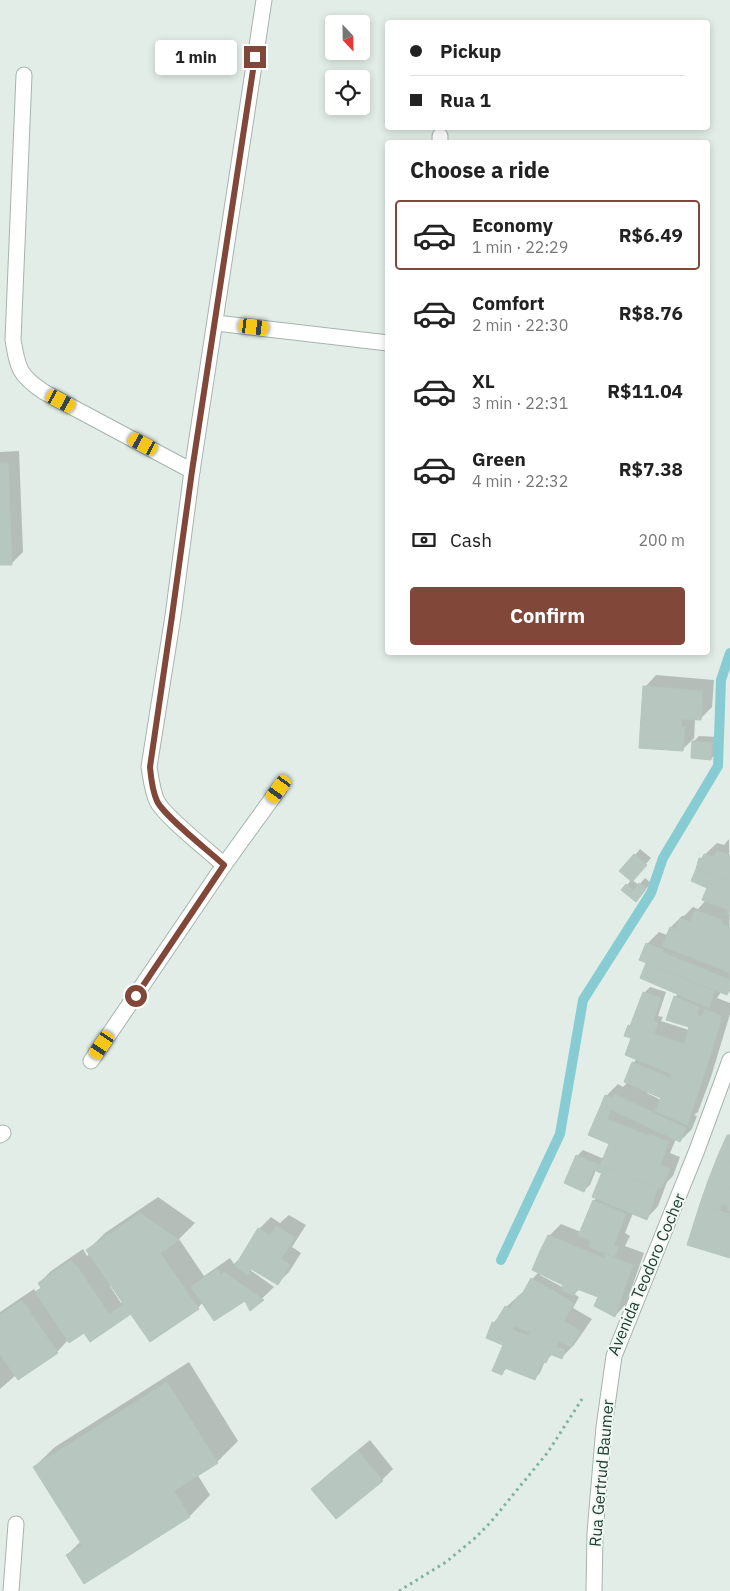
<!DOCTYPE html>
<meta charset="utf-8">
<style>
body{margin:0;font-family:"IBM Plex Sans",sans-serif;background:#f2f2f2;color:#222;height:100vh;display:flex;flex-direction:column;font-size:19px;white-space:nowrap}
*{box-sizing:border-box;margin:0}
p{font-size:16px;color:#767676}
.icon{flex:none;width:28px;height:28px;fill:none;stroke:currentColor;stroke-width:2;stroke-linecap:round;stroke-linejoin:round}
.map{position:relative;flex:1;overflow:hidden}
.side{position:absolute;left:385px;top:140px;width:325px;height:515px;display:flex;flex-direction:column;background:#fff;border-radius:5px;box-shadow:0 2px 8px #0003}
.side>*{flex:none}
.top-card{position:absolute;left:385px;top:20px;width:325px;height:110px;border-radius:5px;box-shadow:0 2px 8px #0003;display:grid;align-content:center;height:110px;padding:0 25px;background:#fff}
.needle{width:32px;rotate:158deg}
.controls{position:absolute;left:325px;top:15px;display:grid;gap:10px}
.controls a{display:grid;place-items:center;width:45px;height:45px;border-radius:5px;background:#fff;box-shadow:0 2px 8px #0003;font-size:25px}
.end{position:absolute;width:22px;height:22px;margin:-11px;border:6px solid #814739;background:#fff;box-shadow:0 0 0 2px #fff}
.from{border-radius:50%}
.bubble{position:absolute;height:35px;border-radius:5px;background:#fff;box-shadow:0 2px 8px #0003;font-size:16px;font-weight:700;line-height:35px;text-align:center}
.car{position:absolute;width:15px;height:30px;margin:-15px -8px;border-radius:6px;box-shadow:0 0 4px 1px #0007;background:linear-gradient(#f5c518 24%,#345 0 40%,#f5c518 0 76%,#345 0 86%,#f5c518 0)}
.top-card b{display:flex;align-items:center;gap:18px;height:48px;font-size:19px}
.top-card b+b{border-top:1px solid #e0e0e0}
.top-card i{width:12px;height:12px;background:#222}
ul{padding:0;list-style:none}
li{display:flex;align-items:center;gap:15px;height:70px;margin:0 10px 8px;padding:0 15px;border:2px solid transparent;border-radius:5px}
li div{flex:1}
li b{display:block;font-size:19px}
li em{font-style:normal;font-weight:700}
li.selected{border-color:#814739}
li>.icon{width:45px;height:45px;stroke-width:1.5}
h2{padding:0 25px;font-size:22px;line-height:60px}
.pay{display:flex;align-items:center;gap:12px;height:55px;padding:0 25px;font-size:19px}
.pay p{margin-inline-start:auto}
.cta{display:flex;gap:10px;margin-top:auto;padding:10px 25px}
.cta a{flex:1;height:58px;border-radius:5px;background:#814739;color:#fff;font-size:20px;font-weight:700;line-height:58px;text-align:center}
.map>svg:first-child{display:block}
.shadow{fill:#0003;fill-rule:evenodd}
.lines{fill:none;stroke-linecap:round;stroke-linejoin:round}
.stream{stroke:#88ccd3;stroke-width:10}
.building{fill:#b7c7c0;stroke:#b4c6be}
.minor-casing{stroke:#a4b5ae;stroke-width:17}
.path{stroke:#81b1a0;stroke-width:3;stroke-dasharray:2.5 4;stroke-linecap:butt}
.minor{stroke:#fff;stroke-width:15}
.route{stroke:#814739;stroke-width:6}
.labels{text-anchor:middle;stroke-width:4;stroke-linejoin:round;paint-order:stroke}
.street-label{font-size:16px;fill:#213e35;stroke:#f2f9f5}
</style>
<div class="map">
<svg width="730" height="1591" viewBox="0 0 730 1591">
<rect width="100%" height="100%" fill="#e2ede7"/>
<g class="shadow">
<polygon points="19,451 23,552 11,564 0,564 0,452"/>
<polygon points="656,675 714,680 712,707 700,719 695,719 694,741 699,736 718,737 716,753 711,759 692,757 694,738 682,750 645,687"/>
<path d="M 729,839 L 730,991 L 727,994 L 721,992 L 717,998 L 730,1003 L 730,1014 L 711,1077 L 698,1112 L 694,1115 L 697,1116 L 692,1129 L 680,1141 L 676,1139 L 670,1153 L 680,1157 L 673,1176 L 667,1182 L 658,1206 L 647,1218 L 633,1213 L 625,1233 L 630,1236 L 625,1246 L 644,1253 L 626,1304 L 615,1316 L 600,1297 L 580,1289 L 574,1294 L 579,1297 L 573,1308 L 592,1319 L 574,1345 L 562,1357 L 553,1354 L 545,1361 L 540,1373 L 535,1378 L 508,1367 L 502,1373 L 504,1346 L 493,1323 L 501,1315 L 506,1307 L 525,1290 L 532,1279 L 539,1272 L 549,1236 L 561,1224 L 581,1232 L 594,1201 L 596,1198 L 603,1172 L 596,1170 L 590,1185 L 584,1190 L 577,1156 L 583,1150 L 604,1159 L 611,1144 L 589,1135 L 606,1096 L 618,1084 L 623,1087 L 628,1082 L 633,1063 L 637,1059 L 629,1026 L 633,1022 L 644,993 L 650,987 L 666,992 L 658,1016 L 663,1017 L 661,1021 L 689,1030 L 691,1027 L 675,997 L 678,994 L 642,977 L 648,962 L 647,944 L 659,932 L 667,935 L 671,927 L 682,916 L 684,916 L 693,907 L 698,909 L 706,900 L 708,887 L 700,859 L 717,843 L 724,845 ZM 648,1091 L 662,1097 L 661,1100 L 647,1093 ZM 541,1273 L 565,1284 L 564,1288 L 540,1275 Z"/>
<polygon points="640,849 651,858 632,880 639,885 645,878 651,883 636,900 627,885 631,880 635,855"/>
<polygon points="730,1134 730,1256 689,1244 701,1204"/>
<path d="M 158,1197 L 195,1223 L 179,1239 L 204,1276 L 230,1258 L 234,1264 L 237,1261 L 239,1262 L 259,1229 L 271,1217 L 280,1223 L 289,1215 L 306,1225 L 292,1247 L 301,1253 L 289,1272 L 278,1283 L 253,1268 L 250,1270 L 274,1287 L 251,1309 L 245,1299 L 203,1302 L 198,1308 L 131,1313 L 84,1331 L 68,1340 L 57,1352 L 16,1375 L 0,1389 L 0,1312 L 34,1289 L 36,1292 L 42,1287 L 39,1283 L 51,1271 L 83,1249 L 87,1256 L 90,1253 L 88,1250 L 105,1233 ZM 112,1285 L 124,1301 L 121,1303 L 110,1286 Z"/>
<polygon points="189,1362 238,1441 217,1462 197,1474 210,1495 190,1516 67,1555 81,1541 34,1467 55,1447"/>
<polygon points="370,1440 393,1469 382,1480 313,1489 325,1477"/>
</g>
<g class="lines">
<polyline class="stream" points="501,1260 560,1134 583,1000 651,893 663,858 718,766 721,680 730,653"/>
</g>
<g class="building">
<polygon points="0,463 8,463 12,565 0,565"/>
<polygon points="643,686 703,691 701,720 682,719 681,727 685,727 683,751 639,748"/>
<polygon points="692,741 712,743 711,760 691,758"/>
<polygon points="717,851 730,855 730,881 696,869 699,858 702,859 704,854 714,857"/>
<polygon points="634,854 647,865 632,882 619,871"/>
<polygon points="696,869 730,881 730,916 727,914 728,910 702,900 707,888 691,881"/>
<polygon points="639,883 646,889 636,902 621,890 626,884 633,890"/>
<polygon points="695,910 723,920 722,924 730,928 730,950 676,929 680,918 690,922"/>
<polygon points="670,927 730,950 730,967 728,972 662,946"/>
<polygon points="646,943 663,950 662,952 730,980 730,988 727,995 639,960"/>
<polygon points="646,963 715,991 709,1008 640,978"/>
<polygon points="643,992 661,998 653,1021 658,1022 654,1034 630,1026"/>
<polygon points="674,996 699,1007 697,1015 702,1017 705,1009 722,1016 711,1053 684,1044 689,1027 666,1020"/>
<polygon points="628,1025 711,1053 699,1090 670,1078 672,1074 625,1055 631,1038 624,1036"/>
<polygon points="632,1062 699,1090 687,1125 655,1111 661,1098 624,1082"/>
<polygon points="614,1094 686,1128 680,1142 601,1105 605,1095 612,1098"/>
<polygon points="601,1105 611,1109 607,1119 649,1136 649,1134 669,1142 660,1165 588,1135"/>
<polygon points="727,1135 730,1135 730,1162 717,1158"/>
<polygon points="609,1144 670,1169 661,1189 600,1165"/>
<polygon points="576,1155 604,1167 601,1173 594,1170 584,1192 564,1183"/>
<polygon points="717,1158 730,1162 730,1188 708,1181"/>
<polygon points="604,1167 658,1188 647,1220 592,1197"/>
<polygon points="708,1181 730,1188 730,1211 727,1211 729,1206 722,1204 719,1210 700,1204"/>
<polygon points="593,1200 626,1214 614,1245 619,1247 614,1257 589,1247 591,1241 578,1236"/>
<polygon points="700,1204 730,1214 730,1258 687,1245"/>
<polygon points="140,1213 179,1240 160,1253 199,1309 150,1342 86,1250"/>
<polygon points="276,1226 295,1237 281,1259 290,1265 278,1285 251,1269 248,1275 235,1266 258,1228 270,1235"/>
<polygon points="548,1235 604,1258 605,1254 633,1265 625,1287 540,1251"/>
<polygon points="540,1251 625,1287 615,1317 594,1306 598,1297 577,1289 574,1296 561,1290 563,1285 532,1270"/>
<polygon points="71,1260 75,1266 76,1265 109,1314 124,1304 131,1314 90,1342 84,1333 69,1343 35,1292 41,1288 38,1283"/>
<polygon points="217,1269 221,1275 224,1272 264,1300 250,1311 245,1301 214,1321 191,1287"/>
<polygon points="531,1278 574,1303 564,1321 521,1296"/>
<polygon points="519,1295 581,1331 571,1347 559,1342 556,1347 528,1336 530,1332 514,1326 512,1330 495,1323 505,1306 510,1309"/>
<polygon points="22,1300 58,1353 18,1380 0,1354 0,1315"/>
<polygon points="492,1322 565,1350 562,1359 550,1354 546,1363 486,1338"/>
<polygon points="503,1345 543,1361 535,1380 505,1368 502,1375 492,1371"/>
<polygon points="167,1382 218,1463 174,1491 190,1517 84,1584 66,1555 82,1545 33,1467"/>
<polygon points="358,1451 383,1481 336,1519 311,1489"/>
</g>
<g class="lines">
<g class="minor-casing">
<g id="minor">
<path d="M 24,75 L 13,340 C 18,369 19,375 44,392 L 192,471"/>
<polyline points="440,142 440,136"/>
<polyline points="216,323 388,343"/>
<path d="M 224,865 C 210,852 163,815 157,801 C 152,790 151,778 149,767 L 173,616 L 192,471 L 264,0"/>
<polyline points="91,1061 224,865 279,789"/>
<polyline points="0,1135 3,1133"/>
<polyline points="11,1591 16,1524"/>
<polyline points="594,1591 595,1533 604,1427 614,1356 697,1150 730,1060"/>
</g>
</g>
<polyline class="path" points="399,1591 446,1562 474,1539 490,1523 548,1452 582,1399"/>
<use href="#minor" class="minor"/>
</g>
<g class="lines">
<path class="route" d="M 136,996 L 224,865 C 210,852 163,815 157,801 C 152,790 151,778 150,767 L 172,616 L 192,471 L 255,57"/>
</g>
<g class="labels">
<g class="street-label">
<text transform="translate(646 1274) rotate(-67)" y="6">Avenida Teodoro Cocher</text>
<text transform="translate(601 1473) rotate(-85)" y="6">Rua Gertrud Baumer</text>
</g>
</g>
</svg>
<div class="controls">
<a><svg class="needle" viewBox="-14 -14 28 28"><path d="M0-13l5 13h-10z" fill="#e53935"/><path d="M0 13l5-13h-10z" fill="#767676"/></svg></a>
<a><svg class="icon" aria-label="locate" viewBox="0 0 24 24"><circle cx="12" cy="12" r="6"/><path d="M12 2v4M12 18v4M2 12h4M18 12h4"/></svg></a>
</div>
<i class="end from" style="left:136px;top:996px"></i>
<i class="end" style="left:255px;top:57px"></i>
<div class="bubble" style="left:155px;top:40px;width:82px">1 min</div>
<i class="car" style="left:254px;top:327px;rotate:97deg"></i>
<i class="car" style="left:61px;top:401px;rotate:118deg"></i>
<i class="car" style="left:143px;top:444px;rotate:298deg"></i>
<i class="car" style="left:279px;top:789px;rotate:216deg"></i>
<i class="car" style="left:102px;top:1045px;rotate:214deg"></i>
<div class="top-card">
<b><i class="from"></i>Pickup</b>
<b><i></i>Rua 1</b>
</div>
<section class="side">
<h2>Choose a ride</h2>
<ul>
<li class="selected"><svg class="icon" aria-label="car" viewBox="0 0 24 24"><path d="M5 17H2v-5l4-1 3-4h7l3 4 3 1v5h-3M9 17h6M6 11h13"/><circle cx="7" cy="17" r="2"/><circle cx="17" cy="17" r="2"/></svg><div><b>Economy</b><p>1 min · 22:29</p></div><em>R$6.49</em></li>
<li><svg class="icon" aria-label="car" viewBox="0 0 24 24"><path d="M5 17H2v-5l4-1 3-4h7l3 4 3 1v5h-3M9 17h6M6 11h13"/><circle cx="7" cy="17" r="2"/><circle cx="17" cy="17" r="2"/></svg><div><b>Comfort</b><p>2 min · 22:30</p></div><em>R$8.76</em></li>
<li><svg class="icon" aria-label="car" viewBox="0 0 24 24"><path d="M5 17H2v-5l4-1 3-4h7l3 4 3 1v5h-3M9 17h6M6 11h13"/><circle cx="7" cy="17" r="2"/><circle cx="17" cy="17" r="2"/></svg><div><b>XL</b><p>3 min · 22:31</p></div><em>R$11.04</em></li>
<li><svg class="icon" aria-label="car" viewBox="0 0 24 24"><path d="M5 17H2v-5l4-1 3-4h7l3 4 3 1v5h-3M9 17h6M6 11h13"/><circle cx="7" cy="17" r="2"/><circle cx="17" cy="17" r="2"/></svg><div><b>Green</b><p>4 min · 22:32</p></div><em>R$7.38</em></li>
</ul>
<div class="pay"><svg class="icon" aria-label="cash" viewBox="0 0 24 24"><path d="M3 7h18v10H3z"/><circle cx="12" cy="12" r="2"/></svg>Cash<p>200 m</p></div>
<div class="cta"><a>Confirm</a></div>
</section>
</div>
